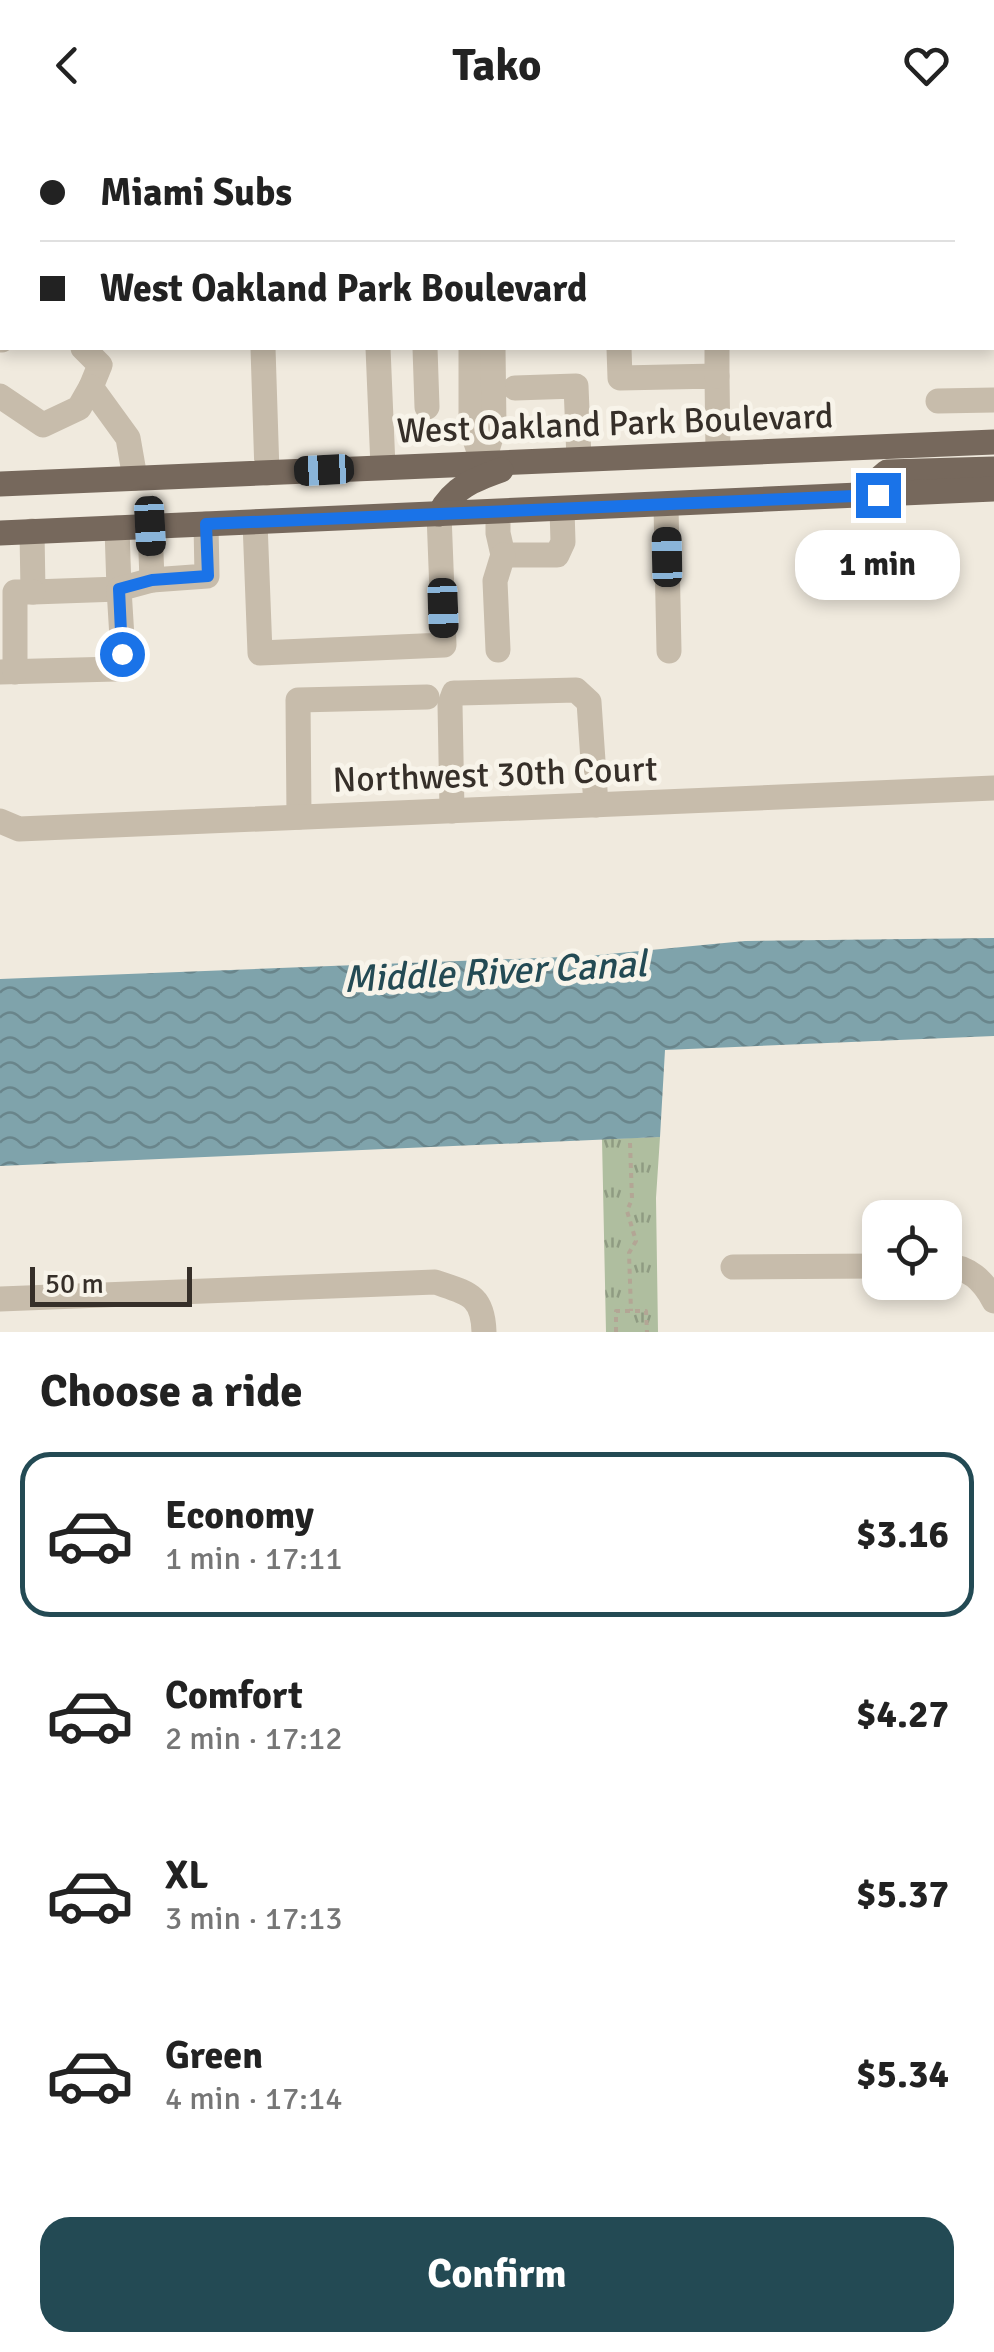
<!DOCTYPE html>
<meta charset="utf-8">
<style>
body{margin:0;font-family:Signika,sans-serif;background:#f2f2f2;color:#222;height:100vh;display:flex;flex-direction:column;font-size:38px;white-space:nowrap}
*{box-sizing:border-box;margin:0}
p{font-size:32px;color:#767676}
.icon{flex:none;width:55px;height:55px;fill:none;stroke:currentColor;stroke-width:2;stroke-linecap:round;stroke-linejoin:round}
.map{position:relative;height:1202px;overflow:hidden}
.panel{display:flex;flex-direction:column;background:#fff;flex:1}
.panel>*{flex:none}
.guide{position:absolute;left:0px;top:0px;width:995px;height:220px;box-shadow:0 5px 15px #0003;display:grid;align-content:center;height:220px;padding:0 40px;background:#fff}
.tools{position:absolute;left:862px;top:1070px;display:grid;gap:20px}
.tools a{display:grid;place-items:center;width:100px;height:100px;border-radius:20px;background:#fff;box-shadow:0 5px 15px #0003;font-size:50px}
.scale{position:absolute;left:30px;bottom:25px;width:162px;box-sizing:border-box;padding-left:10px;border:5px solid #362f29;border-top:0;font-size:28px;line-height:35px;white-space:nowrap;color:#362f29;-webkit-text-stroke:8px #f8f4ea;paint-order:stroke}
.end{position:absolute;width:45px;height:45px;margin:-22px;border:12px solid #1a73e8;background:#fff;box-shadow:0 0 0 5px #fff}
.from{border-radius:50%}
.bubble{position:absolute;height:70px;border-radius:30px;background:#fff;box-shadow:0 5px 15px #0003;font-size:32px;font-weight:700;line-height:70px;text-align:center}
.car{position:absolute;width:30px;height:60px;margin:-30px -15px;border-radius:12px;box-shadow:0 0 8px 2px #0007;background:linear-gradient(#222 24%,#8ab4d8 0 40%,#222 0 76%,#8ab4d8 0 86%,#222 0)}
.guide b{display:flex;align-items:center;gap:35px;height:95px;font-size:38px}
.guide b+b{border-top:2px solid #e0e0e0}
.guide i{width:25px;height:25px;background:#222}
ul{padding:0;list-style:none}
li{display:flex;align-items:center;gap:30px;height:165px;margin:0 20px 15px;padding:0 20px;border:5px solid transparent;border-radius:30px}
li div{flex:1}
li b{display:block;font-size:38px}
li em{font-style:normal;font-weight:700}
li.on{border-color:#234a54}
li>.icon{width:90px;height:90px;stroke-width:1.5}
h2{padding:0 40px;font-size:45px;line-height:120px}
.cta{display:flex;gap:20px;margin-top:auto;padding:20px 40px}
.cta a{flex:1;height:115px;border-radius:30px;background:#234a54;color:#fff;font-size:40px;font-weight:700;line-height:115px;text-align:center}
header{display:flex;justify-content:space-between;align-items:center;height:130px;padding:0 40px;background:#fff;font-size:45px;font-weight:700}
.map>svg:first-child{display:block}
.park{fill:url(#park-tufts)}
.water{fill:url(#water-waves)}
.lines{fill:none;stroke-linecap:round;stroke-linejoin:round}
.path{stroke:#b3a695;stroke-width:4;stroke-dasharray:5 5;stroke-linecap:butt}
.minor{stroke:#c7bcab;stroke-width:25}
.major{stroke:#76685c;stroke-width:25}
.route{stroke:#1a73e8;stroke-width:12}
.labels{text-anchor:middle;stroke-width:10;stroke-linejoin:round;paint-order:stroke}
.street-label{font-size:35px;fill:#362f29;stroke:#f8f4ea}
.water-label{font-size:38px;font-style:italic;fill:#234a54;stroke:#f8f4ea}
</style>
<header><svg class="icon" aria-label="back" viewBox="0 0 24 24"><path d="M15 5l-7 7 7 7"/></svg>Tako<svg class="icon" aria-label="heart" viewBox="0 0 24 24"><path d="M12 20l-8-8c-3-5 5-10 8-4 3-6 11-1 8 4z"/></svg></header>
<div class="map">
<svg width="994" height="1202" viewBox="0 0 994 1202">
<defs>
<pattern id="park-tufts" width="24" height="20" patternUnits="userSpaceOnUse" patternTransform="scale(2.5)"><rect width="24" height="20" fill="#afbe9f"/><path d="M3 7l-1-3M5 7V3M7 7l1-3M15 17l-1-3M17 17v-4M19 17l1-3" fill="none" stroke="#8f9b82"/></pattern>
<pattern id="water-waves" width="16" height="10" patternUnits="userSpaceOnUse" patternTransform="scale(2.5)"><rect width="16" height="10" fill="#7fa3ab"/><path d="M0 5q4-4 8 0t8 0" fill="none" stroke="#69858b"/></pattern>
</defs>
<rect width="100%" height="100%" fill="#f0eade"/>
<polygon class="park" points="660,1007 656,1068 658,1202 606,1202 602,1009"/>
<polygon class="water" points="994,808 994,906 665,920 660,1007 0,1036 0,849 588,826 745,811"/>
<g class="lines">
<g class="path">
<polyline points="630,1013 632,1069 627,1081 636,1111 629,1123 631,1181"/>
<polyline points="616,1202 616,1181 646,1181 647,1202"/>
</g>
<g class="minor">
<polyline points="165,0 165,2"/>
<polyline points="358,0 358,2"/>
<polyline points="562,0 563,2"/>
<polyline points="614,0 614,2"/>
<polyline points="800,0 800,2"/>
<polyline points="899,2 915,2"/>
<polyline points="0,99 2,99"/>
<polyline points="0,210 2,210"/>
<polyline points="83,218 100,235 91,257"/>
<polyline points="263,218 267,343"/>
<polyline points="378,218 383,337"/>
<polyline points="425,218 427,277"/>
<polyline points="471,218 471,298 483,333"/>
<polyline points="619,218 620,248 717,246 718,323"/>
<polyline points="717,218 717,246"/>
<polyline points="515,258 576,256 579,329"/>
<polyline points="0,266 43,295 79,278 91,257 128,308 135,348"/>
<polyline points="938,271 994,270"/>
<polyline points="483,333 494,297 493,218"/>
<polyline points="666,376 669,521"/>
<polyline points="498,382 498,403 503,425 557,425 563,412 562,379"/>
<polyline points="255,392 260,523 444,515 439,384"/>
<polyline points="150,396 152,450"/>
<polyline points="32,401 33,462 119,459 117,398"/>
<polyline points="498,520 495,451 503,425"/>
<polyline points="0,542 116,539 123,524 119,459 152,450 207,446 206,394"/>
<polyline points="15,542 15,462 33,462"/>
<polyline points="452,681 450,574 454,563 459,563 576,560 589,572 596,675"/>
<polyline points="299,687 298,570 427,567"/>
<polyline points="0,691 19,699 994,658"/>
<path d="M 945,1136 C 968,1136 984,1151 994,1171"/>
<polyline points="733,1137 880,1136"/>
<path d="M 0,1169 L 435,1152 C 467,1163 483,1164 484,1202"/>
</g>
<g class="major">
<polyline points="0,354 994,312"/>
<polyline points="877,365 880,348 887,342 994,339"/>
<path d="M 439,384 C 454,357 473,350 501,340"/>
<polyline points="0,403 994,359"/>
</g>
</g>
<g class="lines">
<polyline class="route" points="122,524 119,459 152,450 208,446 206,394 878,365"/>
</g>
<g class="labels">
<g class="street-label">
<text transform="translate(615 293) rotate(-2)" y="12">West Oakland Park Boulevard</text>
<text transform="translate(495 644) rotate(-2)" y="12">Northwest 30th Court</text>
</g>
<g class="water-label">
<text transform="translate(495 841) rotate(-3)" y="13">Middle River Canal</text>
</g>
</g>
</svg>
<div class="tools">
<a><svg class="icon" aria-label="locate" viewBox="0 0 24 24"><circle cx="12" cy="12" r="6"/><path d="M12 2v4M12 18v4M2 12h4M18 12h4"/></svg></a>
</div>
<div class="scale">50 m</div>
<i class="end from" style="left:122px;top:524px"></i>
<i class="end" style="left:878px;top:365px"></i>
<div class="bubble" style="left:795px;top:400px;width:165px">1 min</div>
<i class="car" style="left:324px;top:340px;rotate:267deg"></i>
<i class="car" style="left:150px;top:396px;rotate:177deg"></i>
<i class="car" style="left:667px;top:427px;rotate:359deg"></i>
<i class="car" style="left:443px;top:478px;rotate:178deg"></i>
<div class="guide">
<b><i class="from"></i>Miami Subs</b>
<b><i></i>West Oakland Park Boulevard</b>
</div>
</div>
<section class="panel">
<h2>Choose a ride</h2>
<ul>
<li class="on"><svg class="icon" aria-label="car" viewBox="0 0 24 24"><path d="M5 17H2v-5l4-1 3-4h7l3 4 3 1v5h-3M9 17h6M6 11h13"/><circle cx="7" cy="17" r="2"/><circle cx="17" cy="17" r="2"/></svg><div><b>Economy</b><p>1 min · 17:11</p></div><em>$3.16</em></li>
<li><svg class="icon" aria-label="car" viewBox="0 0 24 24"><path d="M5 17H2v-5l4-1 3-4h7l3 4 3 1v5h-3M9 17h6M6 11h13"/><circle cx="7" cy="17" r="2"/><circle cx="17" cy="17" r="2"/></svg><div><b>Comfort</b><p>2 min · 17:12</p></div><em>$4.27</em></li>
<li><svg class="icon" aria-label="car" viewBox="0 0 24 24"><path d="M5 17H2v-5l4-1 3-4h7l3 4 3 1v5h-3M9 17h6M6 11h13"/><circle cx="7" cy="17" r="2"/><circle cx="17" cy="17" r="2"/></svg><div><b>XL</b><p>3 min · 17:13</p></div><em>$5.37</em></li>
<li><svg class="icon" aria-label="car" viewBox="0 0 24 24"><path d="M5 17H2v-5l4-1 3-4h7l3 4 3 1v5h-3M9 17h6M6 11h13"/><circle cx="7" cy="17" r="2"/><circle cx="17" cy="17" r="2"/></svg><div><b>Green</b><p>4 min · 17:14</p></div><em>$5.34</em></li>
</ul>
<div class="cta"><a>Confirm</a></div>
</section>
